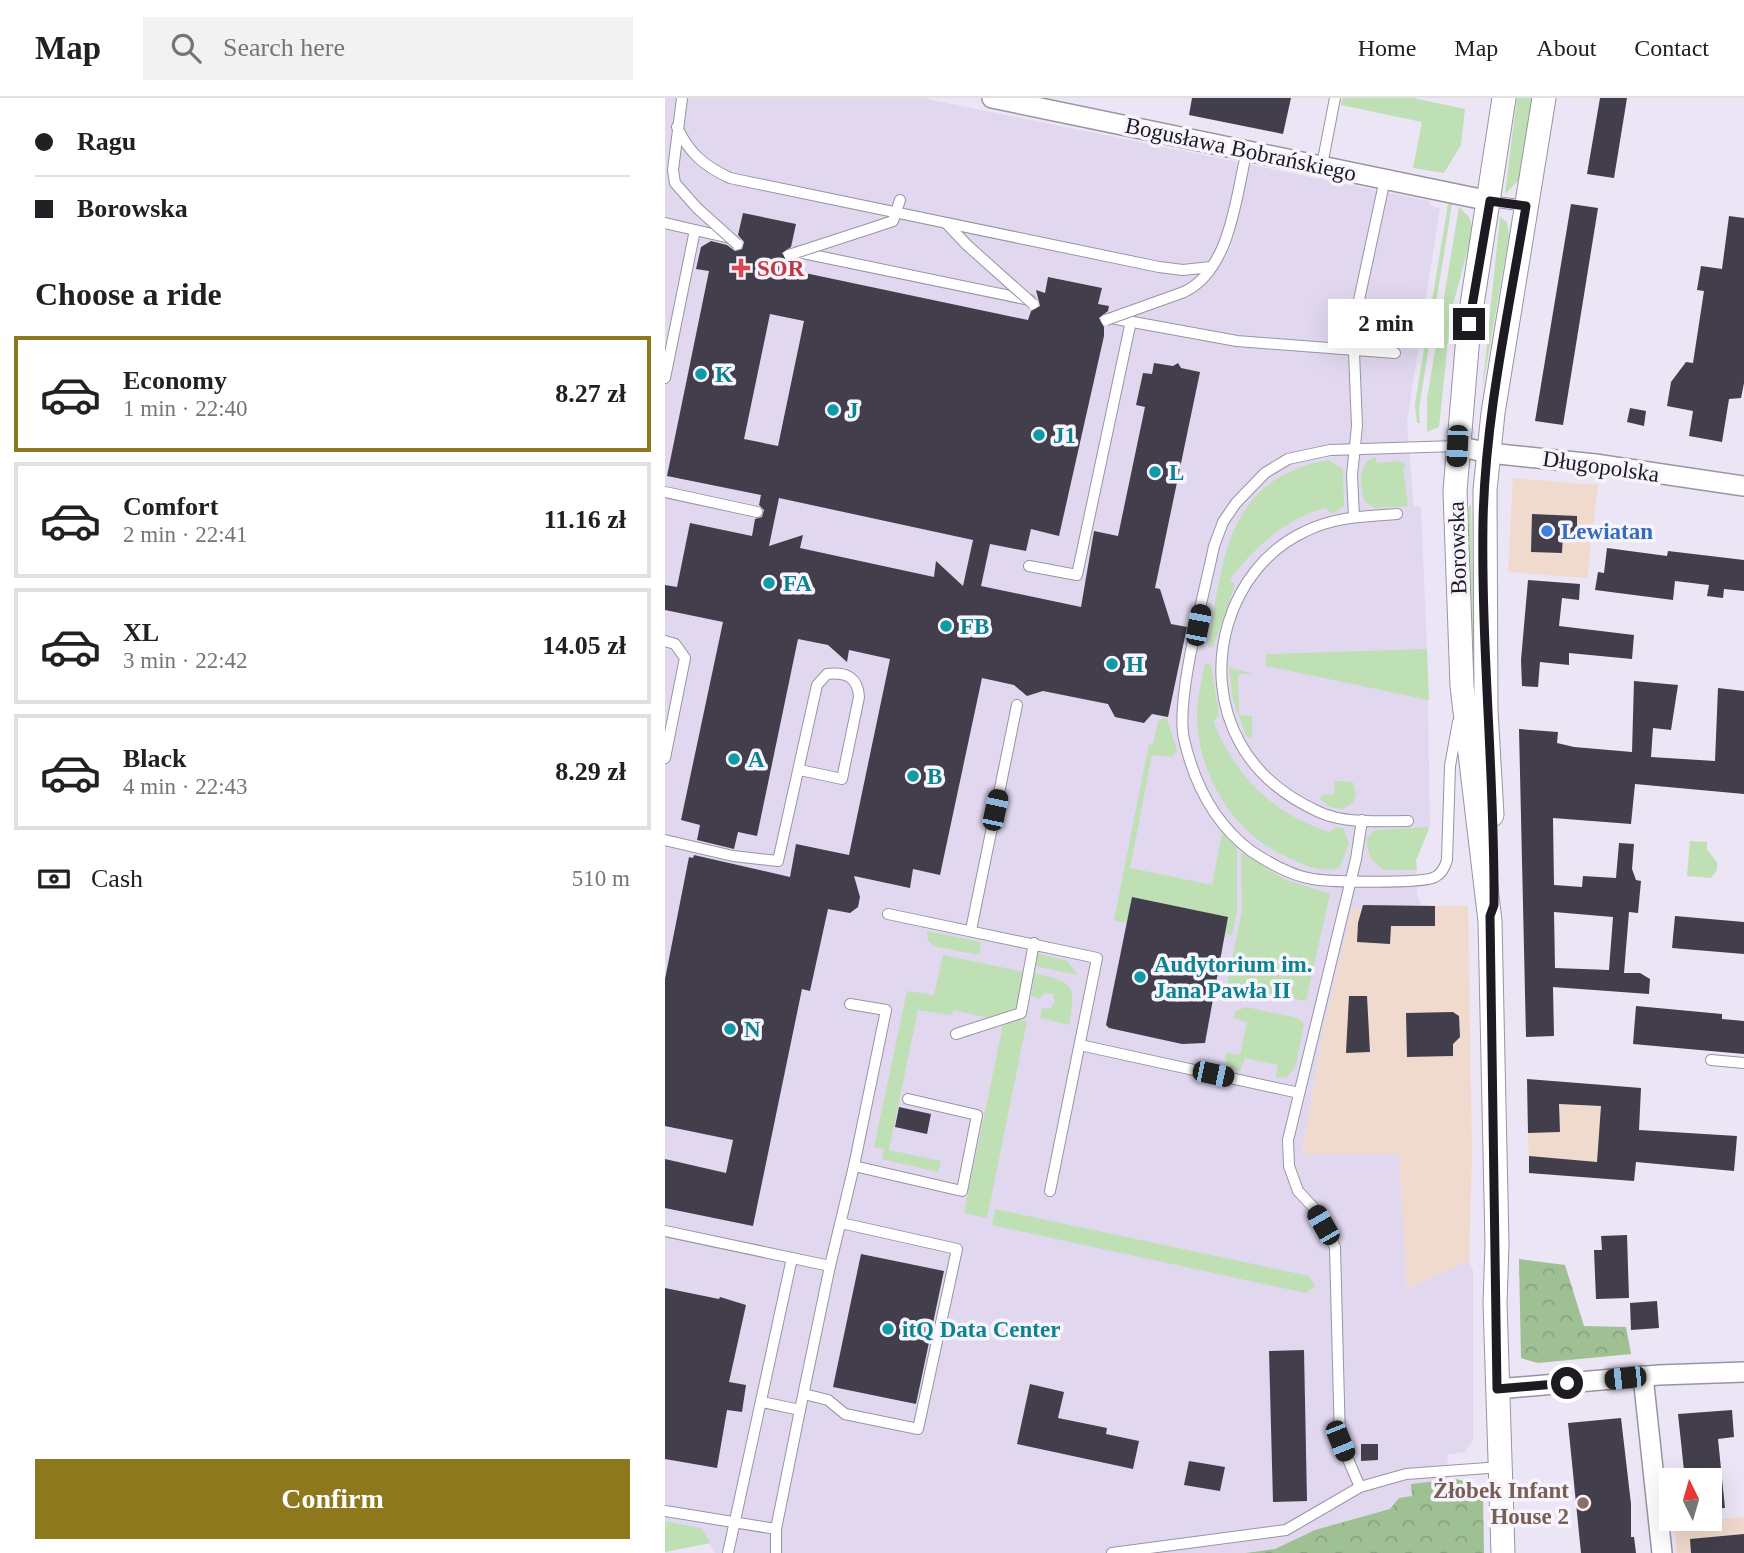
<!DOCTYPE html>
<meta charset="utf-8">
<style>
body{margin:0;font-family:Georgia,serif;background:#f2f2f2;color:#202124;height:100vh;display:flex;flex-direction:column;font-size:26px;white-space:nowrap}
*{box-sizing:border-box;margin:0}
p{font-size:23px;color:#757577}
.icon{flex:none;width:38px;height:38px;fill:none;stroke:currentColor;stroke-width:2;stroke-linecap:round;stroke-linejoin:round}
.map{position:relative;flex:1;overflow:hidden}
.panel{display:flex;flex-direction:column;background:#fff;width:665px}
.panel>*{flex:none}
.top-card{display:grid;align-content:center;height:154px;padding:0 35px;background:#fff}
.needle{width:46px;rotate:355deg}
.fabs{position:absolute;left:994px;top:1370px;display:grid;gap:14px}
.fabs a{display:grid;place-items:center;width:63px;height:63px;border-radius:0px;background:#fff;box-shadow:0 7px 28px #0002;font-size:35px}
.end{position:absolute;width:32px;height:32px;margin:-16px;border:9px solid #1d1b21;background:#fff;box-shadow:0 0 0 4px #fff}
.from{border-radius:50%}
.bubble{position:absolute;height:49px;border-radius:0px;background:#fff;box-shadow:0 7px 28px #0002;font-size:23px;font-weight:700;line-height:49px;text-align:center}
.car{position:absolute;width:21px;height:42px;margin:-21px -10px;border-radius:9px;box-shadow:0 0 5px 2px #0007;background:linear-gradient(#222 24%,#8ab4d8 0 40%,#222 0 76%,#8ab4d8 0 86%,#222 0)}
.top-card b{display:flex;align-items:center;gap:24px;height:66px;font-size:26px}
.top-card b+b{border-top:2px solid #e0e0e0}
.top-card i{width:18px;height:18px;background:#202124}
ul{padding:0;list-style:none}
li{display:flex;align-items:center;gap:21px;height:116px;margin:0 14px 10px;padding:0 21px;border:4px solid #e0e0e0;border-radius:0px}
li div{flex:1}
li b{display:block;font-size:26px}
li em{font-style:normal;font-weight:700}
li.current{border-color:#8d781e}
li>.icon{width:63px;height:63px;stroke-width:1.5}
h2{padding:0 35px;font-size:32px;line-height:84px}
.pay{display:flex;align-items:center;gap:18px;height:77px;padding:0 35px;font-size:26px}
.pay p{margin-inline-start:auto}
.button{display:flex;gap:14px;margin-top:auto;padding:14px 35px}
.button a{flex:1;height:80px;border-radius:0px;background:#8d781e;color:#fff;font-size:28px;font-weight:700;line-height:80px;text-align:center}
header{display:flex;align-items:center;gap:42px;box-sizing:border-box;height:98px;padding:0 35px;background:#fff;border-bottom:2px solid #e0e0e0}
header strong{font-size:33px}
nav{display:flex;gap:38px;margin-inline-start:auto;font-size:24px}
.search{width:490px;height:63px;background:#f2f2f2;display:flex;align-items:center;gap:18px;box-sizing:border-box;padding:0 24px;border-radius:0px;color:#757577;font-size:26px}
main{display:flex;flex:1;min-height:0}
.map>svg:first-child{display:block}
.commercial{fill:#f0dacd}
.built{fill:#e1d8ef}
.green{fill:#bfdfb4}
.forest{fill:url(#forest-crowns)}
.building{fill:#433e4b;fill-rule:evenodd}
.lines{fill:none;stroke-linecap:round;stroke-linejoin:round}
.service-casing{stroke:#9994a2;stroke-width:12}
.minor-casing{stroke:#9994a2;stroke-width:22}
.tertiary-casing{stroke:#9994a2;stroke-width:25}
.service{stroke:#fff;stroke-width:10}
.minor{stroke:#fff;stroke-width:19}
.tertiary{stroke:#fff;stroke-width:23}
.service-bridge-casing{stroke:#9994a2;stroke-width:12;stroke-linecap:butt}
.service-bridge{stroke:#fff;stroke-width:10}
.route{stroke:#1d1b21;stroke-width:9}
.health-dot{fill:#e0444e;stroke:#f7f4fd;stroke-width:2.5}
.culture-dot{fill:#0f9aa8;stroke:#f7f4fd;stroke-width:2.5}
.shop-dot{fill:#3f7fe0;stroke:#f7f4fd;stroke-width:2.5}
.education-dot{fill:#8d6e63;stroke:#f7f4fd;stroke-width:2.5}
.labels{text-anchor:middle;stroke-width:7;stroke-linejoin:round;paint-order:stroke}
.street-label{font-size:23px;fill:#1d1b21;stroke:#f7f4fd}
.health-label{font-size:23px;font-weight:bold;fill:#be3a42;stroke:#f7f4fd;text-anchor:start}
.culture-label{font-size:23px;font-weight:bold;fill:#0d838f;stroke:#f7f4fd;text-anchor:start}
.shop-label{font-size:23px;font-weight:bold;fill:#366cbe;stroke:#f7f4fd;text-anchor:start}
.education-label{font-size:23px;font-weight:bold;fill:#785e54;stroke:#f7f4fd;text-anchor:end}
</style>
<header>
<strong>Map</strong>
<div class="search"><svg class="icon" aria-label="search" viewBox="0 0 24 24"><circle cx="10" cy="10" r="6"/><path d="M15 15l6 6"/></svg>Search here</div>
<nav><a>Home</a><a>Map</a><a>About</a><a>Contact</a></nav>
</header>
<main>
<section class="panel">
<div class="top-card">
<b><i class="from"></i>Ragu</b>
<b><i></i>Borowska</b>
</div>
<h2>Choose a ride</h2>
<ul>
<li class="current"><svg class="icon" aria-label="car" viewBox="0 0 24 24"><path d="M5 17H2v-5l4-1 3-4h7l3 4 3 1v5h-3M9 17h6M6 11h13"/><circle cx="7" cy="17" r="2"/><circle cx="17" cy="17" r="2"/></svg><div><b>Economy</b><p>1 min · 22:40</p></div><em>8.27 zł</em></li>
<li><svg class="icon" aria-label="car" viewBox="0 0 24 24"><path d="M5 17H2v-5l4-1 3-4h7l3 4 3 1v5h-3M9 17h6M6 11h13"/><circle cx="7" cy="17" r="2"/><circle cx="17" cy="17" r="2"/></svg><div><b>Comfort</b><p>2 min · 22:41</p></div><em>11.16 zł</em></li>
<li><svg class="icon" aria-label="car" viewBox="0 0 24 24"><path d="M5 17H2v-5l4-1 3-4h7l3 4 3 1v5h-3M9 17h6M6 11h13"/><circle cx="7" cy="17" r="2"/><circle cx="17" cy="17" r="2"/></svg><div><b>XL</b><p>3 min · 22:42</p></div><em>14.05 zł</em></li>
<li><svg class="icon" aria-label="car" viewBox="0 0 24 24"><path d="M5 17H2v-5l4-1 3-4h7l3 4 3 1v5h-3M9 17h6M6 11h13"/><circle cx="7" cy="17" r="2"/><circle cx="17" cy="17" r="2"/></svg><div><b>Black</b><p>4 min · 22:43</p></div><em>8.29 zł</em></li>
</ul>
<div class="pay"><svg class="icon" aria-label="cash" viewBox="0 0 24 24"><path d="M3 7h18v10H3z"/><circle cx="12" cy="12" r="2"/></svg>Cash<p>510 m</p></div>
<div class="button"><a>Confirm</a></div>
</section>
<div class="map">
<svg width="1079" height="1455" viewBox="0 0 1079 1455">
<defs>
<pattern id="forest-crowns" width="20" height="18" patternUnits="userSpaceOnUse" patternTransform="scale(1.75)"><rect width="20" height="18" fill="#9ec093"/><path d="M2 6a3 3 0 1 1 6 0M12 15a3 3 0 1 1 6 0" fill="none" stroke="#88a47e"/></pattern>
</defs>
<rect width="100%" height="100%" fill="#ebe5f5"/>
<g class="commercial">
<polygon points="848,380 933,387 922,480 843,474"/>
<polygon points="698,807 803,808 807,1056 804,1163 742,1191 734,1057 637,1057 658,932 687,810"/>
<polygon points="862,981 976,990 969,1083 864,1075"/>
<polygon points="1079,1419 1079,1455 1012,1455 1009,1425"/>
</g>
<polygon class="built" points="0,0 257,0 764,103 766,108 775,110 742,324 749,408 756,409 762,551 765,728 751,762 752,798 757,807 687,810 658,932 637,1056 734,1056 742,1191 804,1163 808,1173 808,1342 800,1354 782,1357 785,1387 727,1442 576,1455 50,1455 36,1430 0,1423"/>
<g class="green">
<polygon points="678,0 748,0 800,11 796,47 779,75 748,70 757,24 676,7"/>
<polygon points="852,0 868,0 854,82 840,96"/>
<polygon points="783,106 787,106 754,310 755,325 752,325 750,306"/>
<polygon points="794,109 804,119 808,132 786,214 774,329 762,334 762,301"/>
<polygon points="835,119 842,124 844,137 817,294"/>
<path d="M 711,359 L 711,365 L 736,363 L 742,368 L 738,370 L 743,408 L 710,410 L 700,404 C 695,388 691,365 711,359 Z"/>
<path d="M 663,362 L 678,371 L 679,408 L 668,416 L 660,410 C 620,421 590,449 565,481 L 570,487 L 548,549 L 543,549 C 558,464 559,381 663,362 Z"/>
<polygon points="806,407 812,624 810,624 803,409"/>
<polygon points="762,551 764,602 601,568 601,556"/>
<path d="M 540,565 L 546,567 L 554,617 L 549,622 L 550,628 C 572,680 610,717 665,734 L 671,729 L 678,730 L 684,745 L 675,769 C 659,776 639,767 624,760 C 567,736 531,674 532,613 C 533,597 537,581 540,565 Z"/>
<polygon points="564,570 587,575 573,577 574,617 587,618 587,641 581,638 568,601"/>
<polygon points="498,620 502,621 512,653 507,659 487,657 465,770 547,787 557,735 572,750 572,812 567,837 559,836 562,819 468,799 462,825 449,822 484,646 488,647 493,623"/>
<polygon points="670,683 688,684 691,697 688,704 678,711 665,709 655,701 657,697 669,696"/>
<polygon points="762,729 764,731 751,762 752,772 719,772 705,760 701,741 710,732"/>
<polygon points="1025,743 1042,744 1042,752 1052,764 1052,772 1046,780 1022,778"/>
<polygon points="576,754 619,781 665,796 641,903 562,887 577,812"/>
<polygon points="262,833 316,844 314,857 269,848 263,843"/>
<polygon points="372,855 402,863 413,877 370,868"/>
<polygon points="278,857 359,874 351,913 333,922 288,912 287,917 253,912 224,1052 276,1063 273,1074 217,1061 219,1051 209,1049 242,893 269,897"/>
<path d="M 369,875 C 408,884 412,887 404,927 L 375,920 L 377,910 L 385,911 L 390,904 L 388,896 L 379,895 L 374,901 L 366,898 Z"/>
<path d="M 581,909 L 633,920 L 639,926 L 630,970 L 622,979 L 611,980 L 613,967 L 580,960 L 575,973 C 566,971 558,966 561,955 L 575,957 L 582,924 L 568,920 L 571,913 Z"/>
<polygon points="350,921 362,923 322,1120 299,1115 338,927"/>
<polygon points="330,1111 644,1178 650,1188 641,1195 327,1127"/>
<polygon points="0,1423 36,1430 46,1445 0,1454"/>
</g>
<g class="forest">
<polygon points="854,1161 900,1167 919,1228 961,1229 966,1256 873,1265 856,1260"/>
<polygon points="791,1381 812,1387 818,1400 819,1455 580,1455 610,1451 650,1432 725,1411 734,1400 747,1398 746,1386"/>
</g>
<g class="building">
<polygon points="527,0 626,0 618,36 524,17"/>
<polygon points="935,0 962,0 949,80 922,76"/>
<polygon points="906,106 933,110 898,327 870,323"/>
<path d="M 78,115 L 131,126 L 126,149 L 117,155 L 123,164 L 121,171 L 363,222 L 366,213 L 375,208 L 371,192 L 380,195 L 383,179 L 437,190 L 433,206 L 444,208 L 443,213 L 434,220 L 439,229 L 439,238 L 394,438 L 366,431 L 361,453 L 325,446 L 316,488 L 416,509 L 429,433 L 453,438 L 480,309 L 471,307 L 478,275 L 487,276 L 489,265 L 508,268 L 513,265 L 516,270 L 535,274 L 490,490 L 495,491 L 506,526 L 522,529 L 503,619 L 487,616 L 479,625 L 450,619 L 443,606 L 378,593 L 362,598 L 349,587 L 317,580 L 275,777 L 248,771 L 245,790 L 189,778 L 195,799 L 193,809 L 185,815 L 163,811 L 145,893 L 137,891 L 88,1128 L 0,1110 L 0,1061 L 61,1075 L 68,1042 L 0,1028 L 0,881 L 24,759 L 28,760 L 29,757 L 125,779 L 131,746 L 184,757 L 225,561 L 184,552 L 182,564 L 163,547 L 133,541 L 92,738 L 73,734 L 69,751 L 32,742 L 35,727 L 16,722 L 58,524 L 0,512 L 0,487 L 12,489 L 25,425 L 87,438 L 90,421 L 97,419 L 99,412 L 94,407 L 96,397 L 2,378 L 44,173 L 31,171 L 36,149 L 46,143 L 62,147 L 70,153 L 77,151 L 79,144 L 73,137 ZM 105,216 L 139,223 L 113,348 L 79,341 ZM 114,400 L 308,442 L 298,488 L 271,463 L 269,479 L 135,450 L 138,437 L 104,448 Z"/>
<polygon points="1064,118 1079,120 1079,285 1076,300 1064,301 1057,344 1024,338 1028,313 1002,308 1006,284 1021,264 1028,265 1039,193 1032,192 1036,168 1057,171"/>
<polygon points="965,310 981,313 979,328 962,324"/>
<polygon points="867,416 912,418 912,436 898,436 897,455 866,454"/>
<polygon points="942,450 1002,458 1003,453 1079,462 1079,493 1059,491 1058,500 1042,498 1044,487 1010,483 1008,502 930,492 933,474 939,475"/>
<polygon points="863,482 915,486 914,502 897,500 894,528 969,537 967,561 904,555 904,567 875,564 873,589 857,588 856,562"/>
<path d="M 969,583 L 1013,587 L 1006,632 L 988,630 L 986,659 L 1050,663 L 1053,590 L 1079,593 L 1079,696 L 970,686 L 966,726 L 888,720 L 889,787 L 917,789 L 918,778 L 951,780 L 954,745 L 969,746 L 967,771 L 971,782 L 976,783 L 973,815 L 964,814 L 959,875 L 975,875 L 985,881 L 984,896 L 888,889 L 889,938 L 861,939 L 854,631 L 893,634 L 892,645 L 909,649 L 967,654 ZM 889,814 L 948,819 L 944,872 L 890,870 Z"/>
<polygon points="467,799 563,819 540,945 517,946 444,930 441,927"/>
<polygon points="698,807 770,808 770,828 726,828 725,846 692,844 693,825"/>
<polygon points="1010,818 1079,824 1079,856 1007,850"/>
<polygon points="684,898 702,898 705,954 681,955"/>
<polygon points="971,908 1057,916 1057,921 1079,923 1079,956 968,946"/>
<polygon points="788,914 794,918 795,939 788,946 788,958 742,959 741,915"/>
<polygon points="862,981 976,990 974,1032 1072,1038 1069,1073 971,1064 969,1083 864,1075 864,1058 932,1064 936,1008 894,1006 895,1034 863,1035"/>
<polygon points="234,1009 266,1016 262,1036 230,1029"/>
<polygon points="962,1137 964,1200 931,1201 929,1152 937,1152 936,1138"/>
<polygon points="196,1156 279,1173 251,1306 168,1289"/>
<polygon points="0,1190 54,1201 55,1199 81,1207 64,1284 81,1287 77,1314 62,1312 52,1370 0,1361"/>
<polygon points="992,1203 994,1230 966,1232 965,1205"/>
<polygon points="639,1252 642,1403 608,1404 604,1253"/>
<polygon points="365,1286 399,1294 393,1320 442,1330 441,1336 474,1343 468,1371 352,1346"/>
<polygon points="1067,1312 1069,1339 1053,1341 1060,1410 1045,1411 1045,1382 1020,1382 1013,1316"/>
<polygon points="956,1320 966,1406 966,1439 969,1439 971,1455 916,1455 903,1325"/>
<polygon points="696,1346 713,1346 713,1362 696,1363"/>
<polygon points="524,1363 560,1369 555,1393 519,1387"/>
<polygon points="1079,1436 1079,1455 1026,1455 1025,1441"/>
</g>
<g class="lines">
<g class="service-casing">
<g id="service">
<polyline points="17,0 8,72 10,85 32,110"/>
<path d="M 12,29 C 24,55 39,68 65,80 L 494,169 L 518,172 L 546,169"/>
<polyline points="657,67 670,0"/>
<polyline points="825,103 861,108"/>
<polyline points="0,125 30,132"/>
<polyline points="281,125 302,147"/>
<polyline points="207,130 228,123 235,102"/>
<polyline points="133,154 365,202"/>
<path d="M 519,194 C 566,172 571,97 582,52"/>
<polyline points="446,220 572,243 730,255"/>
<polyline points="0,280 30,132 65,140"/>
<path d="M 792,348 L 665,352 L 623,361 L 600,375 L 571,405 L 558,424 L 549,448 C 540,493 510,601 519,641 C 529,685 550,726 586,753 C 604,765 627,778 648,781 C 665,784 758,786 770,779 C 776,776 780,769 782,762 L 785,668 L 793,624"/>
<polyline points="0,394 92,414"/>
<path d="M 732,416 C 700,418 668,419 639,434 C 563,470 534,572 575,645 C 592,676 621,699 654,714 C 680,726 715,723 743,723"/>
<polyline points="689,419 687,377 692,328 688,230 720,81"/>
<polyline points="364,468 412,477 466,223"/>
<polyline points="0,543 10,546 20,560 0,660"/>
<path d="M 0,742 L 68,758 L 113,763 L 152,587 L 162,576 C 181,574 193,579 194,599 L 177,681 L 135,672"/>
<polyline points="223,816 432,860 385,1093"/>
<polyline points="306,832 352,607"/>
<polyline points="291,936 356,915 369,845"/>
<polyline points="415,947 634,995"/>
<polyline points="1046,962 1079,965"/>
<polyline points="189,1068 297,1093 312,1017 243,1001"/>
<polyline points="0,1133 165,1168 189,1068 221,912 185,906"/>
<polyline points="139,1296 163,1302 180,1316 253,1331 292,1151 176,1125"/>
<polyline points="97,1304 135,1312 111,1431 111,1455"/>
<polyline points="135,1312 165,1168"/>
<polyline points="695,1389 675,1343 670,1149 648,1109 633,1093 624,1068 623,1042 691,761 697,722"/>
<polyline points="0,1413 111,1431"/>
<polyline points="63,1455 127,1160"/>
<polyline points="447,1455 621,1432 695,1389 741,1376 836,1369"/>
</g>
</g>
<g class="minor-casing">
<g id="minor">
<polyline points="327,0 825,103"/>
<polyline points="792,348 824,355 930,366 1079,388"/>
<polyline points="978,1278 997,1455"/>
<polyline points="832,1291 994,1277 1079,1274"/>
</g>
</g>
<g class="tertiary-casing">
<g id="tertiary">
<polyline points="827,717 821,612 820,392 828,315 879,0"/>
<polyline points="838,1455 830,1205 832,1146 825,823 797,588 790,393 804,226 839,0"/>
</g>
</g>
<use href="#service" class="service"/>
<use href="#minor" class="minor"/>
<use href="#tertiary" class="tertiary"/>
<g class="service-bridge-casing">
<g id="service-bridge">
<polyline points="32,110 72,146"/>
<polyline points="302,147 368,206"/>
<polyline points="124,157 207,130"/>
<polyline points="441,222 519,194"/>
</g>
</g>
<use href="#service-bridge" class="service-bridge"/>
</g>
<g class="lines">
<path class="route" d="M 804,226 L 825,103 L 861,108 C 844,212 820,319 818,424 C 816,552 830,680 829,807 L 825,818 L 832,1291 L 902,1285"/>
</g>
<path class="health-dot" d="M72.5 159.5h7v7h7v7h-7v7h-7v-7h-7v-7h7z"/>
<g class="culture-dot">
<circle cx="36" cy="276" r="7"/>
<circle cx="168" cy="312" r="7"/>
<circle cx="374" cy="337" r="7"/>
<circle cx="490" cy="374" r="7"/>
<circle cx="104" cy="485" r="7"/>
<circle cx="281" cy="528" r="7"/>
<circle cx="447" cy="566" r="7"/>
<circle cx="69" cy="661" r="7"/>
<circle cx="248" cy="678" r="7"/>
<circle cx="475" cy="879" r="7"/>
<circle cx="65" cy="931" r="7"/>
<circle cx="223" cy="1231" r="7"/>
</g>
<circle class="shop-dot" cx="882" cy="433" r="7"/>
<circle class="education-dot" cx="918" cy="1405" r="7"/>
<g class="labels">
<g class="street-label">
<text transform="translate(576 51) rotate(12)" y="8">Bogusława Bobrańskiego</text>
<text transform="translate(936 368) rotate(8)" y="8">Długopolska</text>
<text transform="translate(792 450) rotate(-92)" y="8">Borowska</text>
</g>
<g class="health-label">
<text x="92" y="178">SOR</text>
</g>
<g class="culture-label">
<text x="50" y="284">K</text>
<text x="182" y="320">J</text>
<text x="388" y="345">J1</text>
<text x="504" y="382">L</text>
<text x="118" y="493">FA</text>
<text x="295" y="536">FB</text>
<text x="461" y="574">H</text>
<text x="83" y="669">A</text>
<text x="262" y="686">B</text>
<text x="489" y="874">Audytorium im.<tspan x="489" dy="26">Jana Pawła II</tspan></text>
<text x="79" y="939">N</text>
<text x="237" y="1239">itQ Data Center</text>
</g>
<g class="shop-label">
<text x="896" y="441">Lewiatan</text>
</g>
<g class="education-label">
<text x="904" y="1400">Żłobek Infant<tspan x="904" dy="26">House 2</tspan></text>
</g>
</g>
</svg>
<div class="fabs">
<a><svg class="needle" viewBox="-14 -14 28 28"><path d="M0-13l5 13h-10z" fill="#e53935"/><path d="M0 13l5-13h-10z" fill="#757577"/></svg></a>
</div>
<i class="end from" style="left:902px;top:1285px"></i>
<i class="end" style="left:804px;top:226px"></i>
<div class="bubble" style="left:663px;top:201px;width:116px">2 min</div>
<i class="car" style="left:792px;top:348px;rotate:183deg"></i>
<i class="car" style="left:533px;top:527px;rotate:11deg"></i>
<i class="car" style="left:330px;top:712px;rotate:12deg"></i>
<i class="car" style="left:548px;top:976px;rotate:102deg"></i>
<i class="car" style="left:658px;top:1127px;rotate:330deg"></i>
<i class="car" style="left:960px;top:1280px;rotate:264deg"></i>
<i class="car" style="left:675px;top:1343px;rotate:158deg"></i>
</div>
</main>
